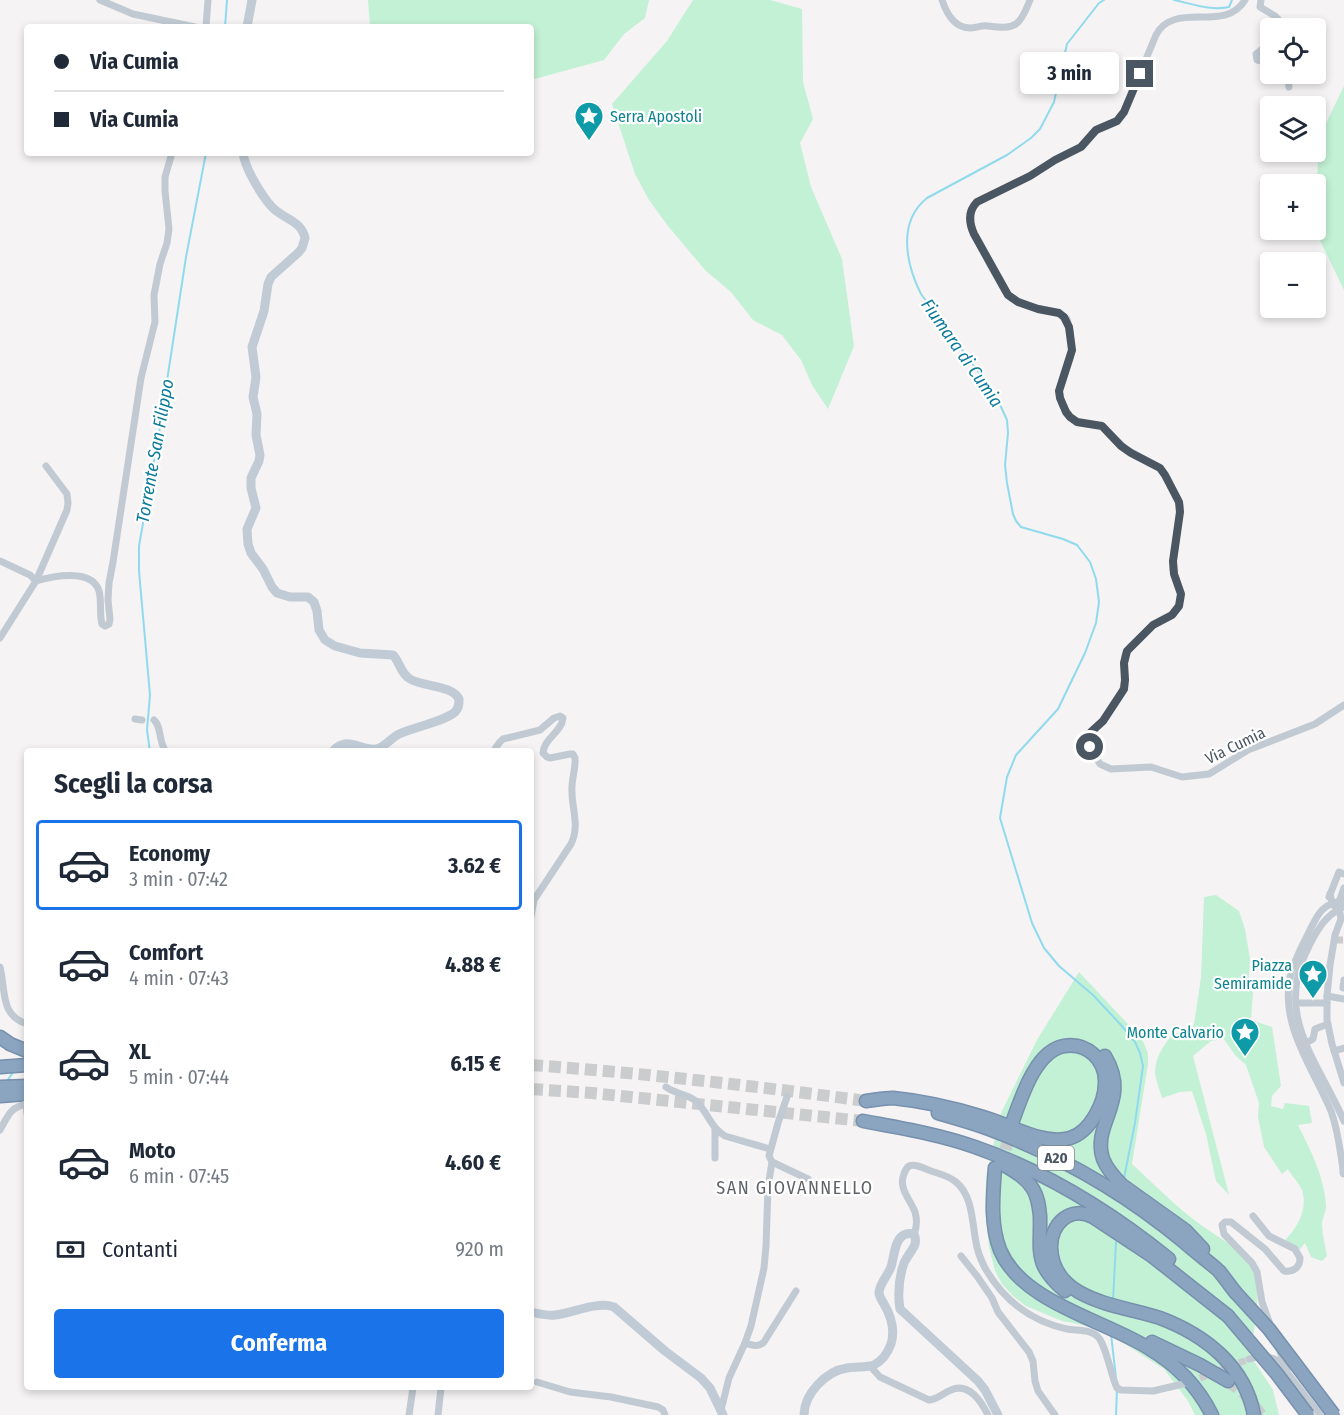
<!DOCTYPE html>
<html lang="it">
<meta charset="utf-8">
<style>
body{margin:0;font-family:"Fira Sans Condensed",sans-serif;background:#f6f6f7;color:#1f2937;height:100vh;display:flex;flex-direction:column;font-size:22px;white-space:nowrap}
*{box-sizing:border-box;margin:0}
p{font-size:20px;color:#747a83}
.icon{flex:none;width:33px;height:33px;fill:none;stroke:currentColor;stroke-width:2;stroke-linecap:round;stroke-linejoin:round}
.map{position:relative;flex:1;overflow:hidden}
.drawer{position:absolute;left:24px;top:748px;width:510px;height:642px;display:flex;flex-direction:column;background:#fff;border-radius:6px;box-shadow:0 3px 9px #0003}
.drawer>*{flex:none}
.top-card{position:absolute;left:24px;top:24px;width:510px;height:132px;border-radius:6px;box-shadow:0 3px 9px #0003;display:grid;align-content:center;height:132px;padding:0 30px;background:#fff}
.controls{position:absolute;left:1260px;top:18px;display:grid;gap:12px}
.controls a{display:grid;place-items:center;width:66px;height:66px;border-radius:6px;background:#fff;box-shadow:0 3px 9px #0003;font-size:30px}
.end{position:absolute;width:27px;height:27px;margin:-14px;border:8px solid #4a5661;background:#fff;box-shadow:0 0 0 3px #fff}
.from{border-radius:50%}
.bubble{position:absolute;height:42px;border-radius:6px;background:#fff;box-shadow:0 3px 9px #0003;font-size:20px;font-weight:700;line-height:42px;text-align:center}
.top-card b{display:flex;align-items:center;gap:21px;height:57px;font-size:22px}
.top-card b+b{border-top:2px solid #e0e1e3}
.top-card i{width:15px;height:15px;background:#1f2937}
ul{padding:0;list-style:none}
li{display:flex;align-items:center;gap:18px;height:90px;margin:0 12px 9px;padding:0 18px;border:3px solid transparent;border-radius:6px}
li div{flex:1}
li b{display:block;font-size:22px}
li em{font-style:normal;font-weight:700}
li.active{border-color:#1a73e8}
li>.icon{width:54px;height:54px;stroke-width:1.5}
h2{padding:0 30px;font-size:27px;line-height:72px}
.pay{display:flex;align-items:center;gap:15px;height:66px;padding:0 30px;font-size:22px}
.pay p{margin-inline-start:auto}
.action{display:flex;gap:12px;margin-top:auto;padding:12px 30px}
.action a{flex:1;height:69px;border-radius:6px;background:#1a73e8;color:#fff;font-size:24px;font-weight:700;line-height:69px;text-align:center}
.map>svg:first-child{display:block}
.green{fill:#c3f1d5}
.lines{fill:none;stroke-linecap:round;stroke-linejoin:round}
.stream{stroke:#90daee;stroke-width:2}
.street-tunnel{stroke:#caccce;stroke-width:7;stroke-dasharray:7 3.5;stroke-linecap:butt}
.highway-tunnel{stroke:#caccce;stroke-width:12;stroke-dasharray:12 6;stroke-linecap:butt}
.highway-casing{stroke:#7690ad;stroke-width:15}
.street{stroke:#c1cad2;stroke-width:7}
.secondary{stroke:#c1cbd6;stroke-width:9}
.highway{stroke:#8ba5c1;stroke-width:12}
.highway-bridge-casing{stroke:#7690ad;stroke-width:15;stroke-linecap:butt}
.highway-bridge{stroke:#8ba5c1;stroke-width:12}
.route{stroke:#4a5661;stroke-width:8}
.labels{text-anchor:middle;stroke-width:4.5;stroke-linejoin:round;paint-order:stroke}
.shield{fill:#fff;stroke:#808990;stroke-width:1.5}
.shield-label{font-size:15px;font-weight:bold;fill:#4a5661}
.culture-label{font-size:16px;fill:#0d838f;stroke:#fff;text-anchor:end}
.street-label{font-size:16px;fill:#4a5661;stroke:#fff}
.water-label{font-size:18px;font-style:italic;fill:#0c7c9b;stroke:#fff}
.neighbourhood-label{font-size:18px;letter-spacing:1.5px;fill:#5f6368;stroke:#fff}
</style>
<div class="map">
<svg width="1344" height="1415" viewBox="0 0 1344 1415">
<rect width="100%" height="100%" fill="#f5f3f3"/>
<g class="green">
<polygon points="368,0 649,0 645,18 624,34 604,60 531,80 531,27 370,27"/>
<polygon points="693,0 770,0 802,9 803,82 813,119 800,143 811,187 842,259 854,346 828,409 812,385 801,360 782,335 753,320 731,292 706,271 689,251 668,226 649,200 635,174 612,104 667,41"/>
<polygon points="1344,86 1344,290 1315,230 1319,138"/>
<path d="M 1216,895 L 1239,911 L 1245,929 L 1250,959 L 1248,989 L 1253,992 L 1251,1020 L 1272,1027 L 1281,1086 L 1272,1096 L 1271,1106 L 1283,1109 L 1285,1103 L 1309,1106 L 1312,1123 L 1298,1125 C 1311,1151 1324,1176 1326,1205 C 1326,1212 1323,1217 1322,1223 C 1322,1234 1325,1245 1327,1256 L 1322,1261 L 1311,1257 L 1305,1243 L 1300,1249 L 1285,1240 C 1298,1227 1308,1209 1302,1190 C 1299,1183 1292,1176 1288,1169 L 1282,1174 L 1264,1147 L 1258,1117 L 1259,1103 L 1246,1065 L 1235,1055 L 1224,1039 L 1211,1041 L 1193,1056 L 1229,1195 L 1216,1181 L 1206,1134 L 1192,1091 L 1180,1092 L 1162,1098 C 1160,1090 1156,1081 1155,1073 C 1155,1057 1164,1044 1174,1033 L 1188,1033 L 1194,1024 L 1201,978 L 1204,897 Z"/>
<path d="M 1079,972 L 1142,1039 L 1148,1053 L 1148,1064 L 1132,1164 C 1153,1183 1174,1205 1197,1222 C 1216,1237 1245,1249 1255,1273 C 1262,1290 1253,1336 1250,1355 L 1273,1390 L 1279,1415 L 1195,1415 L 1188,1401 L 1164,1369 L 1120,1341 L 1097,1328 L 1062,1321 L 1026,1306 L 1013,1296 L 1002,1284 L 995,1271 L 989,1247 L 985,1210 L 986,1176 L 1001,1113 L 1037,1040 Z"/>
</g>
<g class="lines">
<g class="stream">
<path d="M 1104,0 L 1099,3 L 1067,44 L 1054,102 L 1040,129 L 1031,138 L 1007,155 L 927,198 C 897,222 906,264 921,294 L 996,396 L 1007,420 L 1008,433 L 1005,465 L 1007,483 L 1013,514 L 1016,521 L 1021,527 L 1063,539 L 1077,545 L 1090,562 L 1096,579 L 1099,602 L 1096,623 L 1085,653 L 1058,709 L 1016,755 L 1007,777 L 1000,818 L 1032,923 L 1044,948 L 1059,966 L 1093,995 L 1121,1025 L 1135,1042 L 1140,1053 L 1143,1066 L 1135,1123 L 1124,1178"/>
<path d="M 1174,0 C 1193,4 1210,11 1229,7 L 1232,0"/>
<polyline points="225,27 227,0"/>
<polyline points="150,752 147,730 150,695 139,571 139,546 159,433 186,257 206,153"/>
<polyline points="7,1081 14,1071"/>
<polyline points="1113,1301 1116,1242"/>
<polyline points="1111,1334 1116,1378"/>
<polyline points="1116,1415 1117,1390"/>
</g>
<g class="street-tunnel">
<polyline points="1336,940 1344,940"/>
<polyline points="1190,1382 1249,1359"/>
</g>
<g class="highway-tunnel">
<path d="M 531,1065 C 643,1073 755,1086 866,1101"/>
<polyline points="531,1089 592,1093 863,1121"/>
<polyline points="1001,1167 1011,1128"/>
<polyline points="1228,1381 1245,1394 1261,1415"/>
</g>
<g class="highway-casing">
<g id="highway">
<polyline points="0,1037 10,1044 27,1051"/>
<path d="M 1105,1056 C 1132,1101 1091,1123 1103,1159 C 1107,1169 1114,1177 1122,1185 L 1185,1230 L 1203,1249"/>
<polyline points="0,1067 27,1065"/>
<polyline points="0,1087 27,1086"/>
<polyline points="0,1096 27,1094"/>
<path d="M 866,1101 C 875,1100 884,1098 893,1098 C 923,1101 954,1108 983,1117 C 1009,1124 1043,1146 1070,1138 C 1090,1132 1105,1103 1105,1083 C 1106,1060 1087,1042 1064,1046 C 1035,1051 1021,1099 1012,1123"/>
<path d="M 938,1113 C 954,1118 970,1122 986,1128 C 1057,1154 1125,1193 1184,1242 C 1195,1252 1208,1261 1219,1271 C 1225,1278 1230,1286 1236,1293"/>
<path d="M 863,1121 C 900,1128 938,1134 975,1147 C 1044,1171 1112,1213 1169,1259"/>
<path d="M 1001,1163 C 1012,1170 1026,1177 1033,1189 C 1038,1197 1039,1206 1040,1216 C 1041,1252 1033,1264 1065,1291"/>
<path d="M 995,1168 C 993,1195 990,1224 1000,1250 C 1022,1303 1105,1320 1150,1349 C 1177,1365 1198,1387 1212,1415"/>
<path d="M 1228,1316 L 1152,1256 L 1093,1217 C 1070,1205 1051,1224 1051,1247 C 1052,1302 1122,1305 1160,1318 C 1205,1335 1245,1366 1254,1415"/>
<polyline points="1152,1342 1200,1365 1228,1381"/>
</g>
</g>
<g class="street">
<polyline points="100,0 133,14 195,27"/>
<path d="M 942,0 C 946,12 954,28 970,28 C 976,28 982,25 988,26 C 997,27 1008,29 1016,24 C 1023,19 1027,7 1030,0"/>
<path d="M 1245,0 C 1225,34 1174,0 1156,35 L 1124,112 L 1117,121 L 1096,130 L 1081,147 L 1055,160 L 1030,176 L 977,202 L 971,210 L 971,223 L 974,234 L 992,268 L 1005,291 L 1011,298 L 1032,307 L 1059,313 L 1067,319 L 1070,332 L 1072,350 L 1070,359 L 1059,391 L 1062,404 L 1070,417 L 1080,423 L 1102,426 L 1126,449 L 1160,468 L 1165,475 L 1177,498 L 1180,505 L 1180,512 L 1173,561 L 1173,570 L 1181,594 L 1179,606 L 1172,615 L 1153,625 L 1130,647 L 1125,655 L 1124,663 L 1125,680 L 1122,693 L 1103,721 L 1091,732 L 1089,736 L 1090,747 L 1100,764 L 1111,769 L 1151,767 L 1182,777 L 1209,774 L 1248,750 L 1315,724 L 1344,705"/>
<polyline points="1261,0 1260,7 1275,16 1286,27 1284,28"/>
<polyline points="206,27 208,0"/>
<polyline points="1270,43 1256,54 1257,60 1270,63"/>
<polyline points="1286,74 1288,78 1289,87"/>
<polyline points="0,561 30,575 36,581"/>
<path d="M 36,581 C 53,576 92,568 99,591 C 102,602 99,613 102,624 L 105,626 L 109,624 L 110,619 L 108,600 L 109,583 L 113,562 L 141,378 L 155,322 L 154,295 L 160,264 L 167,243 L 169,229 L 165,191 L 165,177 L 172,153"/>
<polyline points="0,638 36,581 67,510 68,503 67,494 46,466"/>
<polyline points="135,719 142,720"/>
<path d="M 154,720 C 162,727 158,741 166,752"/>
<path d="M 493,752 L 499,743 L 503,739 L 540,730 L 554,718 L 560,716 L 563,718 C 562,732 544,738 543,753 L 547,757 L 550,758 L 570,754 L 573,754 L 575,758 C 576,769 571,780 572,792 C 572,810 580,826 571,844 L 534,900 L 531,917"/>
<polyline points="1330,894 1332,903 1340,913 1341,919 1335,935 1330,965 1327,996 1327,1020 1332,1044 1344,1083"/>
<polyline points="1329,897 1339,872 1344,874"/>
<polyline points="1338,905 1344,888"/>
<path d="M 1344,907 C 1326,915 1319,927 1310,944 C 1272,1014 1317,1059 1344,1121"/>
<path d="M 0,967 C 6,992 0,1015 27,1024"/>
<polyline points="1343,988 1344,980"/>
<polyline points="1327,996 1344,999"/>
<polyline points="1300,1003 1327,1003"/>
<polyline points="1306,1043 1313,1039 1315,1029 1328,1024"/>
<polyline points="1334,1051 1344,1048"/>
<path d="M 666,1087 C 675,1094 689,1094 697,1102 C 708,1113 711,1128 725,1136 L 770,1149"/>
<polyline points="26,1104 27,1114"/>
<polyline points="715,1129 715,1158"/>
<path d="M 0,1130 C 8,1116 10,1107 27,1104"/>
<polyline points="772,1162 808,1179"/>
<path d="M 1343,1169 C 1340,1150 1338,1130 1331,1111 C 1314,1070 1280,1026 1290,978 C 1293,962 1302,946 1309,932 C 1318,914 1322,903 1344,901"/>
<path d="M 1253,1216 L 1269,1236 L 1295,1249 L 1300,1258 C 1300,1268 1293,1272 1284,1271 L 1265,1249 L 1231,1222 L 1225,1222 L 1222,1225 L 1224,1234 L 1252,1263 L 1257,1272 L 1262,1302 L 1271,1327"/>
<path d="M 914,1234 C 917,1227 917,1219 915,1212 C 910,1199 898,1188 904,1174 C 905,1171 906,1168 909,1166 C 915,1163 925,1169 931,1171 C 940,1174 949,1176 956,1182 C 973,1196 972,1223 976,1242 C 977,1251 981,1260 985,1268 C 1004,1301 1030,1321 1067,1329 C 1077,1331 1091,1329 1098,1337 C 1106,1345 1111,1376 1117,1388 L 1121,1390 L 1153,1391 L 1183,1384"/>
<polyline points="961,1256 977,1276 992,1298 998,1312 1029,1352 1033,1361 1035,1381 1038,1391 1055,1415"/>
<path d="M 745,1343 C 753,1345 758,1348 764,1342 L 796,1291"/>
<polyline points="1278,1346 1287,1372"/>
<path d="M 1249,1359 C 1259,1356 1269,1355 1278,1361 L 1320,1415"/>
<path d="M 870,1366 L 880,1377 L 929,1400 C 938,1399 943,1393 951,1390 C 969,1382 981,1401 988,1415"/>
<polyline points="537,1382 570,1392 611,1397 658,1407 663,1410 665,1415"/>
<polyline points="721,1410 729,1378 745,1343 751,1326 764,1268 766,1246 768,1187 772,1162 769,1156 778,1123 787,1097"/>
<polyline points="409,1415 413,1388"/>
<polyline points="438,1415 441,1388"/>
</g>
<g class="secondary">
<polyline points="247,27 252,0"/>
<path d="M 243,153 C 245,168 261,195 272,207 C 283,219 301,220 305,238 L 302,248 L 298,253 L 271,277 L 268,284 L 264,311 L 252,347 L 256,377 L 253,397 L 257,414 L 256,435 L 260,455 L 259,461 L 251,478 L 251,488 L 256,508 L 247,529 L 248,544 L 251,553 L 263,569 L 272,587 L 277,593 L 290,597 L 308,597 L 314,602 L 317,611 L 319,630 L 325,640 L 335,646 L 360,653 L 393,655 C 400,662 400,673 410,679 C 424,687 452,685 459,699 C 459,704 459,708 455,712 C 443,722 414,727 399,734 C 391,738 384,748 376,749 C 359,751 348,734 332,752"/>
<polyline points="1344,1168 1344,1173"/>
<path d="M 531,1312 C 539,1314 547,1316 555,1315 C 574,1313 596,1301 614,1307 L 665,1351 L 701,1378 L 710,1388 L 723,1415"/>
<path d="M 804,1415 C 804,1394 826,1371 847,1368 C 856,1366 866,1368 874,1365 C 882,1361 888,1352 891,1344 C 895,1331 891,1316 884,1304 C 882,1300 879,1297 879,1292 C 880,1283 888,1275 891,1267 C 894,1258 894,1244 901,1237 C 905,1233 909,1233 914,1234 C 918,1244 913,1248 908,1256 C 905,1260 903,1265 902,1269 C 899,1281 898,1297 900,1309 L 978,1381 L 985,1390 L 998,1415"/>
</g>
<use href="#highway" class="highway"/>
<g class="highway-bridge-casing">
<g id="highway-bridge">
<polyline points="1236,1293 1269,1329 1334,1415"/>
<polyline points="1228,1316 1277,1374 1308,1415"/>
</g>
</g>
<use href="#highway-bridge" class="highway-bridge"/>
</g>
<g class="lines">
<path class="route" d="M 1090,747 L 1088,740 L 1091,732 L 1103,721 L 1124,689 L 1125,680 L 1124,663 L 1127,651 L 1153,625 L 1172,615 L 1179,606 L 1181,594 L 1174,574 L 1173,561 L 1180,512 L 1179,502 L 1165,475 L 1160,468 L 1131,453 L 1121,446 L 1102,426 L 1077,422 L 1070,417 L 1066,412 L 1060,398 L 1059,391 L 1072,350 L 1069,327 L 1064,317 L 1059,313 L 1038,309 L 1018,302 L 1008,295 L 974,234 C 969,223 968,211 977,202 L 1030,176 L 1055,160 L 1081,147 L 1096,130 L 1117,121 L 1124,112 L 1140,74"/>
</g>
<defs>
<g id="sight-pin" transform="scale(1.5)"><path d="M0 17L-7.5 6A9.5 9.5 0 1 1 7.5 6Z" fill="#0f9aa8" stroke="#fff"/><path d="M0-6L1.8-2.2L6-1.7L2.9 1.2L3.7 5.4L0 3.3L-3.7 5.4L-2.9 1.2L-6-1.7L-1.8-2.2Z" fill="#fff"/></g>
</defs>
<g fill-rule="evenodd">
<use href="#sight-pin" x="589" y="116"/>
<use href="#sight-pin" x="1313" y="974"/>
<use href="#sight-pin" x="1245" y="1032"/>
</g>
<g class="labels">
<rect class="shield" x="1038" y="1146" width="36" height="24" rx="4.5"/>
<g class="shield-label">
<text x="1056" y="1163">A20</text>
</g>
<g class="culture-label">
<text x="610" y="122" text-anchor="start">Serra Apostoli</text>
<text x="1292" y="971">Piazza<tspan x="1292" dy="18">Semiramide</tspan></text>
<text x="1224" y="1038">Monte Calvario</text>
</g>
<g class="street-label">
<text transform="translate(1235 745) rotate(-26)" y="6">Via Cumia</text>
</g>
<g class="water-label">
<text transform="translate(962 353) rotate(55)" y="6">Fiumara di Cumia</text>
<text transform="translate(155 451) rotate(-80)" y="6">Torrente San Filippo</text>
</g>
<g class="neighbourhood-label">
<text x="795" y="1194">SAN GIOVANNELLO</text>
</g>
</g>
</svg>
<div class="controls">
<a><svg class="icon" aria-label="locate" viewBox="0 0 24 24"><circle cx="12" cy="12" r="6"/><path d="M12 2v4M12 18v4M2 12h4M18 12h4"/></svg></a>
<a><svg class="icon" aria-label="layers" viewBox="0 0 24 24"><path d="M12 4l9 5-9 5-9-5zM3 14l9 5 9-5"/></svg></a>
<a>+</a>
<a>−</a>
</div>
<i class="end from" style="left:1090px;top:747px"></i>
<i class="end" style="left:1140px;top:74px"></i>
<div class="bubble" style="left:1020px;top:52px;width:99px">3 min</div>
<div class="top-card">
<b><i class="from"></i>Via Cumia</b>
<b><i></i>Via Cumia</b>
</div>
<section class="drawer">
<h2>Scegli la corsa</h2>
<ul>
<li class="active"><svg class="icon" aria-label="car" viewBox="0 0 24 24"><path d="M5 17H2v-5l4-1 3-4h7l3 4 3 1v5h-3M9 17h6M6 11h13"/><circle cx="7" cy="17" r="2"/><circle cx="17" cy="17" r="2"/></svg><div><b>Economy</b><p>3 min · 07:42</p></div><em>3.62 €</em></li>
<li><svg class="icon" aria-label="car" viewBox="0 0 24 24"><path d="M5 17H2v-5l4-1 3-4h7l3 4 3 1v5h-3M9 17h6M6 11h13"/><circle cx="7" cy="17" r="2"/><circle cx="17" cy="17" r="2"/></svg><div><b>Comfort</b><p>4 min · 07:43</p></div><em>4.88 €</em></li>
<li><svg class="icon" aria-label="car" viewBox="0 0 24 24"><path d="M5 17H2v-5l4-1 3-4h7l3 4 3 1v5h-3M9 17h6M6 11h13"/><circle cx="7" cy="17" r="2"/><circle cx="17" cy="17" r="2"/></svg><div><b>XL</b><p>5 min · 07:44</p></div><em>6.15 €</em></li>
<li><svg class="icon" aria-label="car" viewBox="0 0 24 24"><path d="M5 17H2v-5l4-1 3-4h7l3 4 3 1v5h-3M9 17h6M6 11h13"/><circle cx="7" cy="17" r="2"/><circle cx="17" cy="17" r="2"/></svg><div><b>Moto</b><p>6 min · 07:45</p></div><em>4.60 €</em></li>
</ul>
<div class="pay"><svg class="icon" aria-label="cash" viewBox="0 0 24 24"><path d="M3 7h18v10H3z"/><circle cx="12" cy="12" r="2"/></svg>Contanti<p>920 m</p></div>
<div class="action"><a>Conferma</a></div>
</section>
</div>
